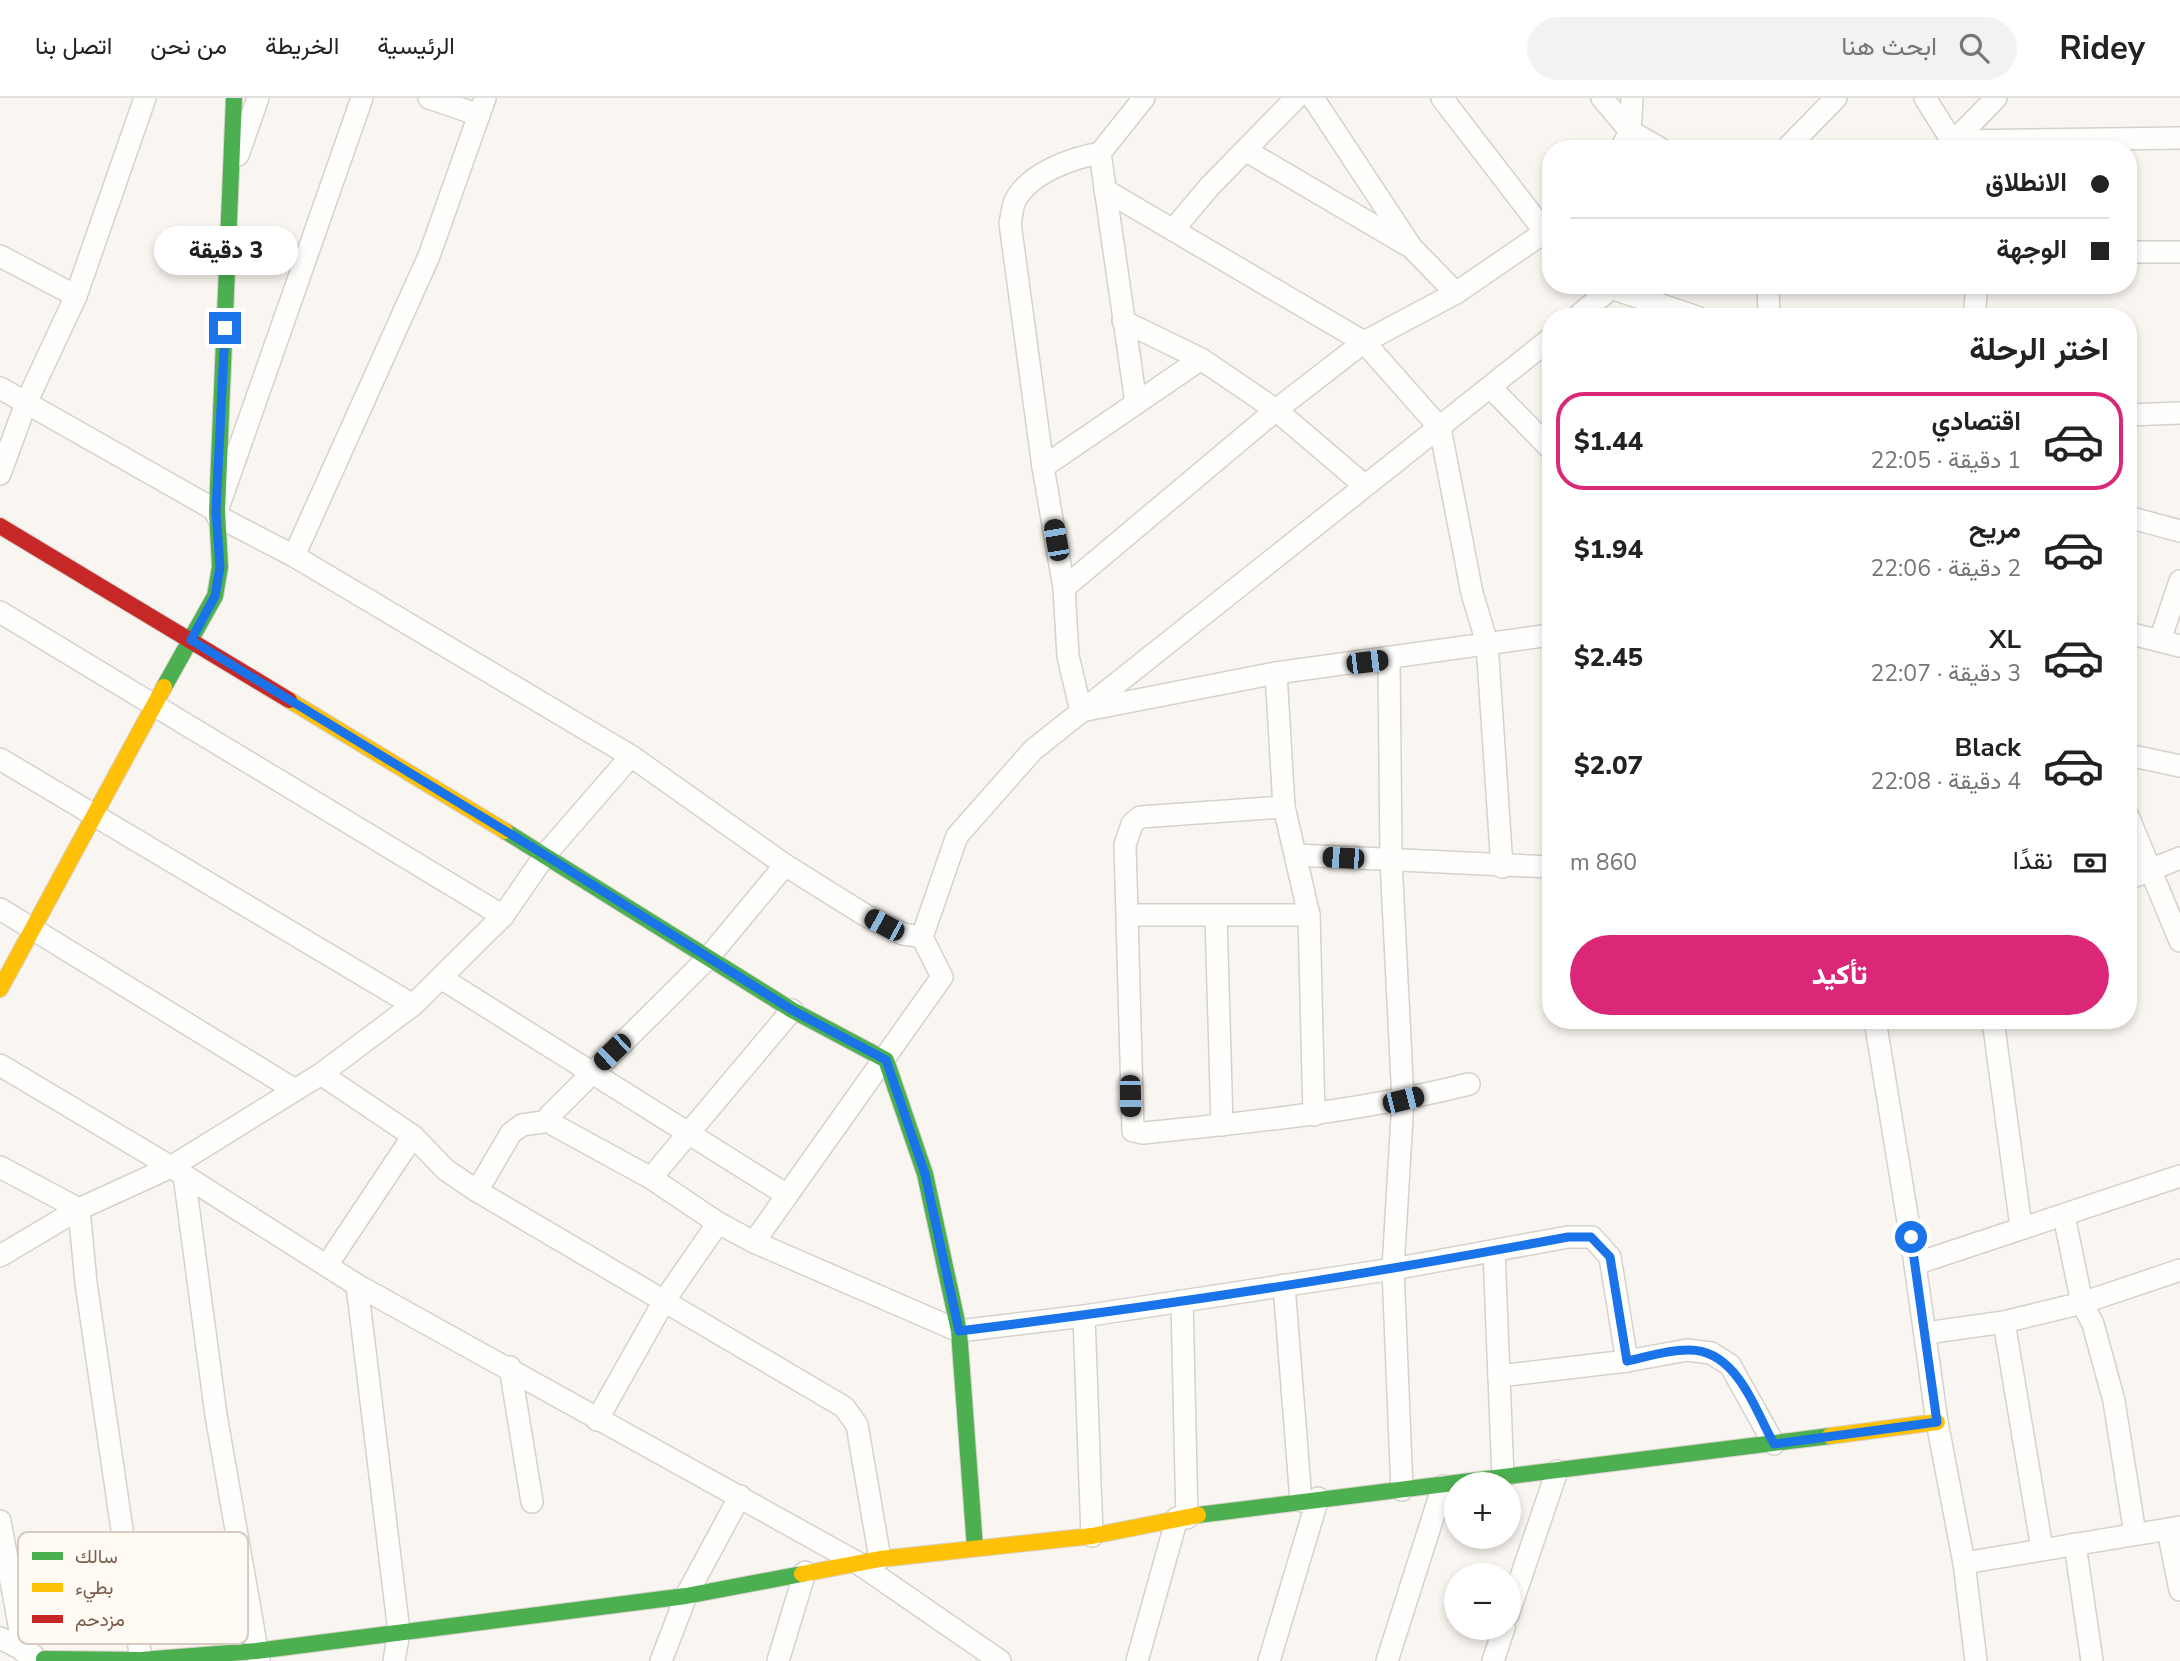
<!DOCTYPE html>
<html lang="ar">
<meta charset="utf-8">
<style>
body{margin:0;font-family:"Nunito Sans",Vazirmatn,sans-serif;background:#f2f2f2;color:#222;direction:rtl;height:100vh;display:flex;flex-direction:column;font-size:26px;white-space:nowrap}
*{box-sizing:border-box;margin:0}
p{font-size:23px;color:#767676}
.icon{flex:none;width:38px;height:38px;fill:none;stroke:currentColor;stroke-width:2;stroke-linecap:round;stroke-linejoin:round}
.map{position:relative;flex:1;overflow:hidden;direction:ltr}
.details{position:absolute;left:1542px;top:210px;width:595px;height:721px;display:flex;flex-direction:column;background:#fff;border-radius:28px;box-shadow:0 4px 10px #0003;direction:rtl}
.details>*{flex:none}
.banner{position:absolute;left:1542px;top:42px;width:595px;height:154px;border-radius:28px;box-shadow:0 4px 10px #0003;direction:rtl;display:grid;align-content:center;height:154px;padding:0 28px;background:#fff}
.buttons{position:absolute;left:1444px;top:1374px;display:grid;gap:14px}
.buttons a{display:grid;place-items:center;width:77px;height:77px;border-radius:50%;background:#fff;box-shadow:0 4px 10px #0003;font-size:35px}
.end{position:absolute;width:32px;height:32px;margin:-16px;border:9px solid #1a73e8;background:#fff;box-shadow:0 0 0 4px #fff}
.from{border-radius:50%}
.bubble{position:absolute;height:49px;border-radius:24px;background:#fff;box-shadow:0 4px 10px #0003;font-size:23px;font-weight:800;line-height:49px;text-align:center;direction:rtl}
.car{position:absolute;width:21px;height:42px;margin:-21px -10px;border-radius:9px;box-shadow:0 0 5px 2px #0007;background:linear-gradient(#222 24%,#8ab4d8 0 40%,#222 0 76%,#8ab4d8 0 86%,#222 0)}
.banner b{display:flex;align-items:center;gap:24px;height:66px;font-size:26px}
.banner b+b{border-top:2px solid #e0e0e0}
.banner i{width:18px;height:18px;background:#222}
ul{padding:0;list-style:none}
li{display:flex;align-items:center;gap:21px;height:98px;margin:0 14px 10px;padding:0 14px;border:4px solid transparent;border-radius:28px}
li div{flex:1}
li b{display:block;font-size:26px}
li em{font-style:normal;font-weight:800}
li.active{border-color:#db2777}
li>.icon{width:63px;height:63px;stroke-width:1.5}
h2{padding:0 28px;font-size:32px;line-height:84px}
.pay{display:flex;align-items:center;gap:18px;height:77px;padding:0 28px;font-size:26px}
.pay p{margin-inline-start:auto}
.primary-button{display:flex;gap:14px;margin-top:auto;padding:14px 28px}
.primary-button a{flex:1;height:80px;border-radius:42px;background:#db2777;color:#fff;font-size:28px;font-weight:800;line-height:80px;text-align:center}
header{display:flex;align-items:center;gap:42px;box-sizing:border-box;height:98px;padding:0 35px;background:#fff;border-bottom:2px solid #e0e0e0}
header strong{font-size:33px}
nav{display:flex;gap:38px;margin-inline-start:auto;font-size:24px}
.search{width:490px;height:63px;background:#f2f2f2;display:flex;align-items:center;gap:18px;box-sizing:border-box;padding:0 24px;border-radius:38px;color:#767676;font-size:26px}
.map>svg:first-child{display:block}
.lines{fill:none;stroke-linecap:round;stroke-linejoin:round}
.street-casing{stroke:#d7d1cb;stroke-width:24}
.fast-casing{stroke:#d9d2cb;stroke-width:18}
.slow-casing{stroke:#d9d2cb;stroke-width:18}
.jam-casing{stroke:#d9d2cb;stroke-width:18}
.street{stroke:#fefefd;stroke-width:21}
.fast{stroke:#4caf50;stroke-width:16}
.slow{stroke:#ffc107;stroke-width:16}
.jam{stroke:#c62828;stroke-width:16}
.route{stroke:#1a73e8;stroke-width:9}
.key{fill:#fffaf3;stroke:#d7cbc1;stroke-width:2}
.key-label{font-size:19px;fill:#7a5c4d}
</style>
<header>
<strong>Ridey</strong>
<div class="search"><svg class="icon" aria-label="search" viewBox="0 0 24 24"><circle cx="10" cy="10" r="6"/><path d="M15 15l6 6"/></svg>ابحث هنا</div>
<nav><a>الرئيسية</a><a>الخريطة</a><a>من نحن</a><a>اتصل بنا</a></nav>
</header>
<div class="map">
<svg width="2180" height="1563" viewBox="0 0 2180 1563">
<rect width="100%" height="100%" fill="#f9f5f0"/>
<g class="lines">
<g class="street-casing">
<g id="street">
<polyline points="429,0 479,17"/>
<polyline points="1313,0 1412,150 1456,195"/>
<polyline points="1442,0 1545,134 1550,135"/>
<polyline points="1602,0 1630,33 1661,51"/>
<polyline points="1925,0 1957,51"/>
<polyline points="1954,43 2180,40"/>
<polyline points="1954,43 1996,0"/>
<polyline points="1621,51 1630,33 1632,0"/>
<polyline points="1786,51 1836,0"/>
<polyline points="1245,52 1407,147"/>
<path d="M 1100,55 C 1072,60 1029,75 1015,103 C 1012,109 1012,118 1010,125 L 1043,369 L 1064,490 L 1068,558 L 1081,613 L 1276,575 L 1550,537"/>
<polyline points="238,57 258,0"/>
<polyline points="1105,92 1364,244 1440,330 1472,495 1487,545 1502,769"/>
<polyline points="1173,132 1210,88 1296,0"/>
<polyline points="2128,154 2180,154"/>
<polyline points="0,158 76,198"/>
<polyline points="1615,187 1611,190 1697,219"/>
<polyline points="1768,187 1769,219"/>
<polyline points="1577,219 1611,190 1609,187"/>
<polyline points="1974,219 1977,187"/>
<polyline points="1123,223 1201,261"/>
<polyline points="0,290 217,413 362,0"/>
<polyline points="1491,290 1550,350"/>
<polyline points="1136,305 1100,55 1144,0"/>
<polyline points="2128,317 2180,315"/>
<polyline points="1043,369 1201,261 1276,312 1364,387"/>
<polyline points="0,376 26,305 76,198 145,0"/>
<polyline points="217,418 294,458 631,658 785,767 865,817 903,836 922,839"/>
<polyline points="2128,419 2180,433"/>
<polyline points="294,458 429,158 485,0"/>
<polyline points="1064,490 1276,312 1364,244 1456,195 1545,134"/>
<polyline points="0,514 503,818"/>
<polyline points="2128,535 2180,548"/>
<polyline points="2160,542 2180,483"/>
<polyline points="1389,562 1391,762 1403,1002 1393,1171 1402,1392"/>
<polyline points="1276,575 1284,709 1309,817 1314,1017"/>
<polyline points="2128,657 2180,668"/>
<polyline points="0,661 413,907"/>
<path d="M 1284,709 L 1140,719 L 1132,726 L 1125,747 L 1133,1033 L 1143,1035 C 1253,1024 1362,1013 1469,986"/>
<polyline points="2128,718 2180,843"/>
<polyline points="1296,757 1550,769"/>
<polyline points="2128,781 2180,760"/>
<polyline points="0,811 295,992"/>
<polyline points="1128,817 1309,817"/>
<polyline points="1216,817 1222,1027"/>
<polyline points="441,880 787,1097"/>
<polyline points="1875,922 1915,1166 1937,1324 1964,1465 1976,1563"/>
<polyline points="1993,922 2021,1129"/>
<polyline points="0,967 171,1069 357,1187 858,1465 1000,1563"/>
<polyline points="321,976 413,1038 446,1072 477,1093 844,1309 857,1327 880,1461"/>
<polyline points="0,1069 79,1111 86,1185 141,1562"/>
<polyline points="184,1077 216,1317 259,1563"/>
<polyline points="651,1080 792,912"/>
<polyline points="477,1093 511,1035 522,1027 550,1023"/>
<polyline points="2064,1118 2082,1205 2093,1226 2114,1303 2135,1436"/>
<polyline points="718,1125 754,1144 959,1233 1084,1218 1393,1171 1568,1139 1592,1139 1610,1159 1627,1263"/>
<polyline points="754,1144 942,879 922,839 957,738 1033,652 1550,241"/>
<polyline points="1494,1153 1503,1380"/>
<polyline points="0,1158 79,1111 171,1069 321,976 413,907 503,818 545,757 631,658"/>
<polyline points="1915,1166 2180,1078"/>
<polyline points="327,1167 413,1038"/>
<polyline points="357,1187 399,1534 394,1563"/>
<polyline points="1284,1187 1301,1403"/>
<polyline points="1182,1203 1187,1420"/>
<polyline points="1084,1218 1092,1438"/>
<polyline points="2004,1224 2042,1451"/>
<polyline points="1926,1235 2004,1224 2082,1205 2180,1172"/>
<polyline points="510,1269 532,1404"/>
<polyline points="1499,1278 1627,1263 1687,1252 1711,1255 1730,1267 1774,1346"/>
<polyline points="597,1322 664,1203 718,1125 651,1080 554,1027 550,1017 708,860 785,767"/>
<polyline points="0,1423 24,1554"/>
<polyline points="2168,1432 2180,1492"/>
<polyline points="2075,1446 2092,1563"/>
<polyline points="1964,1465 2180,1429"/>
<polyline points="1508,1517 1557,1373"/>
<polyline points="0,1540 33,1557"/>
<polyline points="661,1563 686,1498 740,1398"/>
<polyline points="778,1563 805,1474"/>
<polyline points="1137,1563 1177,1420"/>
<polyline points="1269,1563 1318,1400"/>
<polyline points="1387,1563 1443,1388"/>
<polyline points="1493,1563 1504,1530"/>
</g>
</g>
<g class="fast-casing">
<g id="fast">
<polyline points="164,589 215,498 220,469 217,413 234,0"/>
<polyline points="505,733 792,912 886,962 925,1076 959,1233 975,1450"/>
<polyline points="1198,1417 1830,1338"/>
<polyline points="44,1561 141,1562 256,1553 686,1498 802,1476"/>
</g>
</g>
<g class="slow-casing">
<g id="slow">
<polyline points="289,602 505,733"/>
<polyline points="0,891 164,589"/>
<polyline points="1830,1338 1937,1324"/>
<polyline points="802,1476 880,1461 1092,1438 1198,1417"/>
</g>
</g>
<g class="jam-casing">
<polyline id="jam" points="0,428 289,602"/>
</g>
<use href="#street" class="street"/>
<use href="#fast" class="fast"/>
<use href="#slow" class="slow"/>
<use href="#jam" class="jam"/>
</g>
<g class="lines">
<path class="route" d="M 225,230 L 216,413 L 220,469 L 215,498 L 191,542 L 545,757 L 792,912 L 886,962 L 925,1076 L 959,1233 C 1163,1208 1366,1177 1568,1139 L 1591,1139 L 1610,1159 L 1627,1263 C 1646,1259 1667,1252 1687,1252 C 1736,1250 1754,1310 1774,1346 L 1937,1324 L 1911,1139"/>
</g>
<rect x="18" y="1434" width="230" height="112" rx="10" class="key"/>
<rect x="32" y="1454" width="31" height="8" fill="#4caf50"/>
<rect x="32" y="1485" width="31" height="9" fill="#ffc107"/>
<rect x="32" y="1517" width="31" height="8" fill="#c62828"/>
<g class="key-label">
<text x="75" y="1465">سالك</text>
<text x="75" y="1496">بطيء</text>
<text x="75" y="1528">مزدحم</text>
</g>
</svg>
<div class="buttons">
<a>+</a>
<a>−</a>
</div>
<i class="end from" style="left:1911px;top:1139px"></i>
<i class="end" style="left:225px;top:230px"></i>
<div class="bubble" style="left:154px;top:128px;width:144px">3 دقيقة</div>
<i class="car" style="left:1056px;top:442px;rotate:350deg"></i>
<i class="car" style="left:1367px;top:564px;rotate:83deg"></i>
<i class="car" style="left:1343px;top:760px;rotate:273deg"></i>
<i class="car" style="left:884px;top:827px;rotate:298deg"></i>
<i class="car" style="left:612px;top:954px;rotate:226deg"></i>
<i class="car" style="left:1130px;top:998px;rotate:179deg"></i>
<i class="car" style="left:1403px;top:1002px;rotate:76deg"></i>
<div class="banner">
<b><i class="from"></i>الانطلاق</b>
<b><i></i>الوجهة</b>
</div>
<section class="details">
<h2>اختر الرحلة</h2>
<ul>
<li class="active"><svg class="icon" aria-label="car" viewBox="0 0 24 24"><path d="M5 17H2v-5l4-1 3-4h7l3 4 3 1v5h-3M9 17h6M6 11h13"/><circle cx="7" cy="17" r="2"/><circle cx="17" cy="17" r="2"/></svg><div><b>اقتصادي</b><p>1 دقيقة · 22:05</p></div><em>$1.44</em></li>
<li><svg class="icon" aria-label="car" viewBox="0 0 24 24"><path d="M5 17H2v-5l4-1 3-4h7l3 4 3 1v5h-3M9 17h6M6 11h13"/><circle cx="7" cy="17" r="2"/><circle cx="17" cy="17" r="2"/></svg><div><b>مريح</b><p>2 دقيقة · 22:06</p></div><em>$1.94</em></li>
<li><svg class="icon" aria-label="car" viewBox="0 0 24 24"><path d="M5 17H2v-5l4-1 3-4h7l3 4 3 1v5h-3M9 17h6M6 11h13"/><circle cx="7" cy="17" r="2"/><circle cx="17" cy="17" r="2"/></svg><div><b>XL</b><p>3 دقيقة · 22:07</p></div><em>$2.45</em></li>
<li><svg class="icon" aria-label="car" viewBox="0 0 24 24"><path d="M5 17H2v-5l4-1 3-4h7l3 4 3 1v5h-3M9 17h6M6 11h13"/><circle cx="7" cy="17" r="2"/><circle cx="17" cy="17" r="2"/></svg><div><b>Black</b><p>4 دقيقة · 22:08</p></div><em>$2.07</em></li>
</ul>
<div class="pay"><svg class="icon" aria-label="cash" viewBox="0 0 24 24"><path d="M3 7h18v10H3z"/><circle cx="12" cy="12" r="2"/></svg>نقدًا<p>860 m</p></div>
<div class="primary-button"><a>تأكيد</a></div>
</section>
</div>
